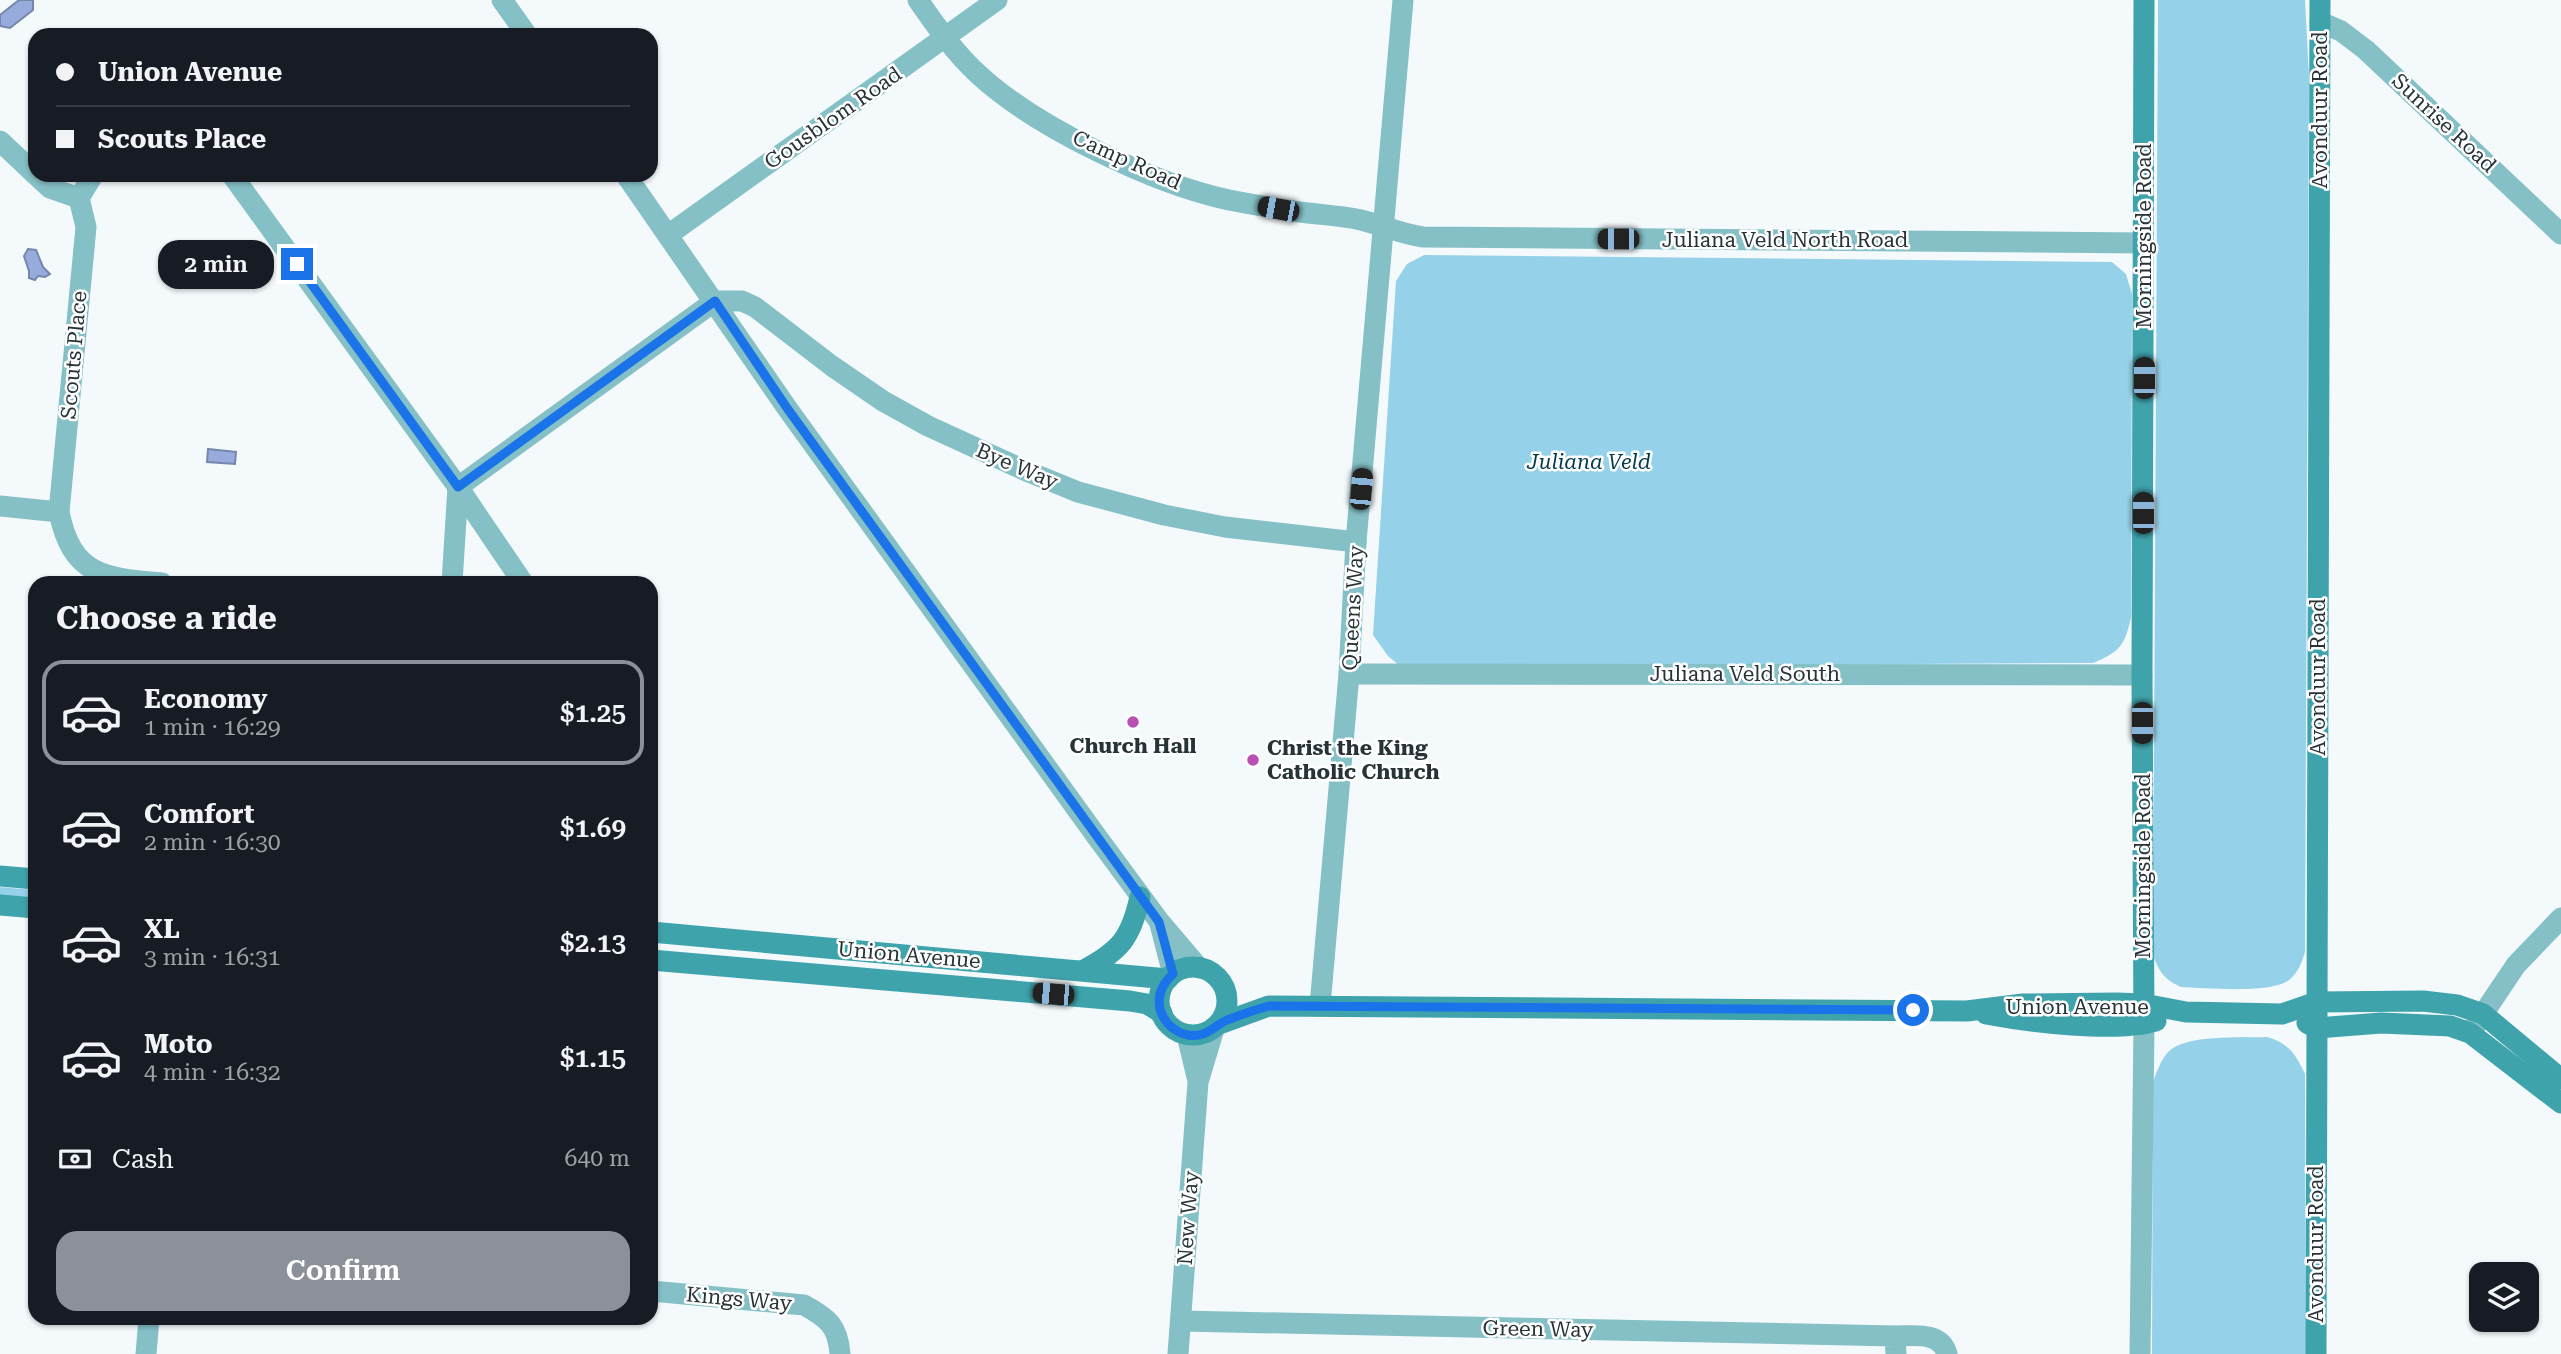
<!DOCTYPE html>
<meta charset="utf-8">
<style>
body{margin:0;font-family:"Roboto Serif",serif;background:#20242c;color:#f1f3f6;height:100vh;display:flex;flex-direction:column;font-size:26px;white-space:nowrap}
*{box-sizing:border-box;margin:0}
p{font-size:23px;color:#9ea1a6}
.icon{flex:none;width:38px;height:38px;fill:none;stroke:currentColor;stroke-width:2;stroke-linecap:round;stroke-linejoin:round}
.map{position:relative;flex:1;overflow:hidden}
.panel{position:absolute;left:28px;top:576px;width:630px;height:749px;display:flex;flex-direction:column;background:#171b24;border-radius:21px;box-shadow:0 2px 5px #0004}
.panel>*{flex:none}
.hud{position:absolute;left:28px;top:28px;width:630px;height:154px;border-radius:21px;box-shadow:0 2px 5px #0004;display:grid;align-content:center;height:154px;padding:0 28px;background:#171b24}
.buttons{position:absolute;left:2469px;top:1262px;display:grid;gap:14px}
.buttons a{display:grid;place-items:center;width:70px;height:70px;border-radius:14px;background:#171b24;box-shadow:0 2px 5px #0004;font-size:35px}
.end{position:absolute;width:32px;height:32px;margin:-16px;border:9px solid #1a73e8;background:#fff;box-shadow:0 0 0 4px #fff}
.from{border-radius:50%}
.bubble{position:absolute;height:49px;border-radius:21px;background:#171b24;box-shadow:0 2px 5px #0004;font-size:23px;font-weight:600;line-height:49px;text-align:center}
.car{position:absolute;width:21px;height:42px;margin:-21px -10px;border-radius:9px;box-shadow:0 0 5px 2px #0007;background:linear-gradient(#222 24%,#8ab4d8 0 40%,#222 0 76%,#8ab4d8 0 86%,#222 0)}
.hud b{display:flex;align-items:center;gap:24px;height:66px;font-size:26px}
.hud b+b{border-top:2px solid #363941}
.hud i{width:18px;height:18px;background:#f1f3f6}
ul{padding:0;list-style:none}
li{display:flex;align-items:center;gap:21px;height:105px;margin:0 14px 10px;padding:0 14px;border:4px solid transparent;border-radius:21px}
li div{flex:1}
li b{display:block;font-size:26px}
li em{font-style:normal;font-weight:600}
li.active{border-color:#8c9099}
li>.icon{width:63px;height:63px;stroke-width:1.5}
h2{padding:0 28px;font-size:32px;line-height:84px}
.pay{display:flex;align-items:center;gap:18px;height:77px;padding:0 28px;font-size:26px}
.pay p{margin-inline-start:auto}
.action{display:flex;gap:14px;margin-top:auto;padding:14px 28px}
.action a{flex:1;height:80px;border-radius:21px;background:#8c9099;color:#fff;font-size:28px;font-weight:600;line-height:80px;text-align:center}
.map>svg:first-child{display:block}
.green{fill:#95d1e9}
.water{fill:#97abdd;stroke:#7587ab;stroke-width:2}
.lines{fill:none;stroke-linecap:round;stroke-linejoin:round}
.street{stroke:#85c0c6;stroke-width:21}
.secondary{stroke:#3fa3ac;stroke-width:21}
.route{stroke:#1a73e8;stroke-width:9}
.poi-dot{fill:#b84fb1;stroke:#fff;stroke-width:2.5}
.labels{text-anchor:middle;stroke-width:5;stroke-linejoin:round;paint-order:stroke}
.street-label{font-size:21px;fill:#273337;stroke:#fff}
.park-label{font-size:21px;font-style:italic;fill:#003c4e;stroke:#fff}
.poi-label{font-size:21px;font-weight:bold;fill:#273337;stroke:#fff}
</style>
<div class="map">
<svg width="2561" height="1354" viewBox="0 0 2561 1354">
<rect width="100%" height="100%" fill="#f4fafc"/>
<g class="green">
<path d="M 2158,0 L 2305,0 L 2309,76 L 2305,952 C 2302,962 2298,973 2289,980 C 2272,994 2205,988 2181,987 C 2165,980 2159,972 2153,955 Z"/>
<path d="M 1424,255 L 2112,262 L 2126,274 L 2132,294 L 2131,617 C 2125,645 2120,652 2093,663 L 1401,667 L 1388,656 L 1373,635 L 1396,281 L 1407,264 Z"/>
<polygon points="0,887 35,890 35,899 0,897"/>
<path d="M 2267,1037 C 2288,1043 2296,1054 2305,1074 L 2306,1354 L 2152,1354 L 2153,1082 C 2157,1071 2161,1060 2168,1052 C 2185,1034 2242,1038 2267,1037 Z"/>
</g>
<g class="water">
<polygon points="19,0 33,0 33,10 10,28 0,26 0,15"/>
<polygon points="28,249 36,250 43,267 50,274 45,277 38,276 35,280 29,278 29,271 24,256"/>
<polygon points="208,449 236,452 235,464 207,462"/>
</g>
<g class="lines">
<g class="street">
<polyline points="502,0 527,35"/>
<path d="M 918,0 C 936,26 955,53 978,74 C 1035,127 1154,184 1229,200 C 1256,205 1282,210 1308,213 C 1326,215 1344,216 1361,220 C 1382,225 1401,234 1423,237 L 2144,243"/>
<polyline points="2320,22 2341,31 2366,50 2561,234"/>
<polyline points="0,141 35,174"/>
<polyline points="36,175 50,188 79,198"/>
<path d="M 93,175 L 79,198 L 86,227 L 59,512 C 72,576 104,578 162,583"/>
<polyline points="232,175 458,487 523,583"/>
<polyline points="626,175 787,408 1097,837 1159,921 1199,968"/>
<polyline points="668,235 997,0"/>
<polyline points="458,487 715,301 742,301 755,307 832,366 883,401 928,426 1024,470 1078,492 1164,515 1225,527 1356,542"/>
<polyline points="0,506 59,512"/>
<polyline points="452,583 458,487"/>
<polyline points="1349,674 2142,675"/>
<polyline points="1160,924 1173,974"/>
<polyline points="1320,1006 1349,674 1356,542 1403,0"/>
<polyline points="2473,1029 2516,965 2561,918"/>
<polyline points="1187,1035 1197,1077"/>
<path d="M 651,1291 L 804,1305 C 828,1318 838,1326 840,1354"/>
<polyline points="1181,1321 1895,1336 1896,1354"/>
<path d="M 1895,1336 C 1914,1336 1941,1331 1947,1354"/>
<polyline points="146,1354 149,1318"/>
<polyline points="1178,1354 1198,1082 1214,1029"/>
<polyline points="2140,1354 2144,1024"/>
</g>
<g class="secondary">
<polyline points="2144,0 2142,675 2144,1024"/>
<polyline points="0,876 35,879"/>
<polyline points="0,905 35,908"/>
<polyline points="651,932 1168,979"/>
<polyline points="651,960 1130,1001 1147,1004 1162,1013"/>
<circle cx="1193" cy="1001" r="34"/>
<path d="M 1084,970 C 1120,951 1131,938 1140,897"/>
<path d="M 1986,1014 C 2028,1022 2116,1033 2156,1021"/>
<polyline points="2307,1023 2317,1028 2381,1023 2450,1026 2470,1033 2561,1103"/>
<polyline points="1219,1024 1269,1006 1967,1011 2023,1004 2116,1003 2144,1004 2186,1012 2282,1014 2317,1002 2423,1001 2457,1005 2483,1014 2561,1079"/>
<polyline points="2316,1354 2320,0"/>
</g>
</g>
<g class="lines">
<path class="route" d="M 297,264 L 458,487 L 715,301 L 787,408 L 1159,922 L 1173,974 C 1163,983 1157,995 1160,1009 C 1165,1027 1184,1040 1203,1034 C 1212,1031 1218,1024 1227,1020 C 1240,1015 1254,1010 1269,1006 L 1913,1010"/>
</g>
<g class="poi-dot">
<circle cx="1133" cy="722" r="7"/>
<circle cx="1253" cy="760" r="7"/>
</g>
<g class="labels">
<g class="street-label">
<text transform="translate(2320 110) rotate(-90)" y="7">Avonduur Road</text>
<text transform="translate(833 118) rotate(-35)" y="7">Gousblom Road</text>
<text transform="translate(2444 123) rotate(43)" y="7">Sunrise Road</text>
<text transform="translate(1127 160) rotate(24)" y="7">Camp Road</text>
<text transform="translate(2144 236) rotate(-90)" y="7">Morningside Road</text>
<text x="1785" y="247">Juliana Veld North Road</text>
<text transform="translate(74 355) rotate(-85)" y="7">Scouts Place</text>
<text transform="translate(1017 466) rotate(23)" y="7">Bye Way</text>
<text transform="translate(1353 608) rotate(-87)" y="7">Queens Way</text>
<text x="1745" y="681">Juliana Veld South</text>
<text transform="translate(2318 677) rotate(-90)" y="7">Avonduur Road</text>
<text transform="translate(2143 866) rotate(-90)" y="7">Morningside Road</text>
<text transform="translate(909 955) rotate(5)" y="7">Union Avenue</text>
<text x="2077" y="1014">Union Avenue</text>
<text transform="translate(1188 1218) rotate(-86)" y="7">New Way</text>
<text transform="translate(2316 1244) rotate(-90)" y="7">Avonduur Road</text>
<text transform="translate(739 1299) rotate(5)" y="7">Kings Way</text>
<text transform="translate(1538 1329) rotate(1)" y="7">Green Way</text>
</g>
<g class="park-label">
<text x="1589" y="469">Juliana Veld</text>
</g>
<g class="poi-label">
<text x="1133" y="753">Church Hall</text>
<text x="1267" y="755" text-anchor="start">Christ the King<tspan x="1267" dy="24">Catholic Church</tspan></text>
</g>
</g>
</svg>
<div class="buttons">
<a><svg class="icon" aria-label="layers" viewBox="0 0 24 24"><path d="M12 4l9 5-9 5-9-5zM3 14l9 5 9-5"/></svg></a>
</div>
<i class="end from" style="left:1913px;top:1010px"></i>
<i class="end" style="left:297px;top:264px"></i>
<div class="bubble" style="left:158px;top:240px;width:116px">2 min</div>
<i class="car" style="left:1278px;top:209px;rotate:281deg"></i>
<i class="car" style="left:1618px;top:239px;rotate:270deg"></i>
<i class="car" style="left:2144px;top:378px;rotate:0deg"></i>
<i class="car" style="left:1361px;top:489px;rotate:5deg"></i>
<i class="car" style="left:2143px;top:513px;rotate:0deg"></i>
<i class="car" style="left:2142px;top:723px;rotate:180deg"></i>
<i class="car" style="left:1053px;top:994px;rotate:275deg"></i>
<div class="hud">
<b><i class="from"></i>Union Avenue</b>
<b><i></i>Scouts Place</b>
</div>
<section class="panel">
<h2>Choose a ride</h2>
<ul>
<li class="active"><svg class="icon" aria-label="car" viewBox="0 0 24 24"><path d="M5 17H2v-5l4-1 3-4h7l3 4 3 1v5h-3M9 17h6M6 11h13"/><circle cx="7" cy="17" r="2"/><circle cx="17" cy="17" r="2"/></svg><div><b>Economy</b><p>1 min · 16:29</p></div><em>$1.25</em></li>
<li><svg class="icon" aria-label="car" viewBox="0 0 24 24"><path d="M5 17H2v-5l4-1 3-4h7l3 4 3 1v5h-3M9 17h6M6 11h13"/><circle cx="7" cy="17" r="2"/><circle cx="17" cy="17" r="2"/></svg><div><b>Comfort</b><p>2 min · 16:30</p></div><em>$1.69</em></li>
<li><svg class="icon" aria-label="car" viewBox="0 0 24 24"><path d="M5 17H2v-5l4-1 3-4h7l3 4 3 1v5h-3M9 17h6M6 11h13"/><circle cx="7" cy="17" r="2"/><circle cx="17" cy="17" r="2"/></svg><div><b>XL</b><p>3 min · 16:31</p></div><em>$2.13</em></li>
<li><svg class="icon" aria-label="car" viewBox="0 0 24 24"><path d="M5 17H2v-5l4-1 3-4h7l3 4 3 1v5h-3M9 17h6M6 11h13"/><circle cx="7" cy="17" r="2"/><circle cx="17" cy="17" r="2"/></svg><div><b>Moto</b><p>4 min · 16:32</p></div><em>$1.15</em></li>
</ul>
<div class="pay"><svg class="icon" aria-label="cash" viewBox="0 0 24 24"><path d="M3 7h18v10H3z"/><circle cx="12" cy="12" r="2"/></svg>Cash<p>640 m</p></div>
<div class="action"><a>Confirm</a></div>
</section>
</div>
